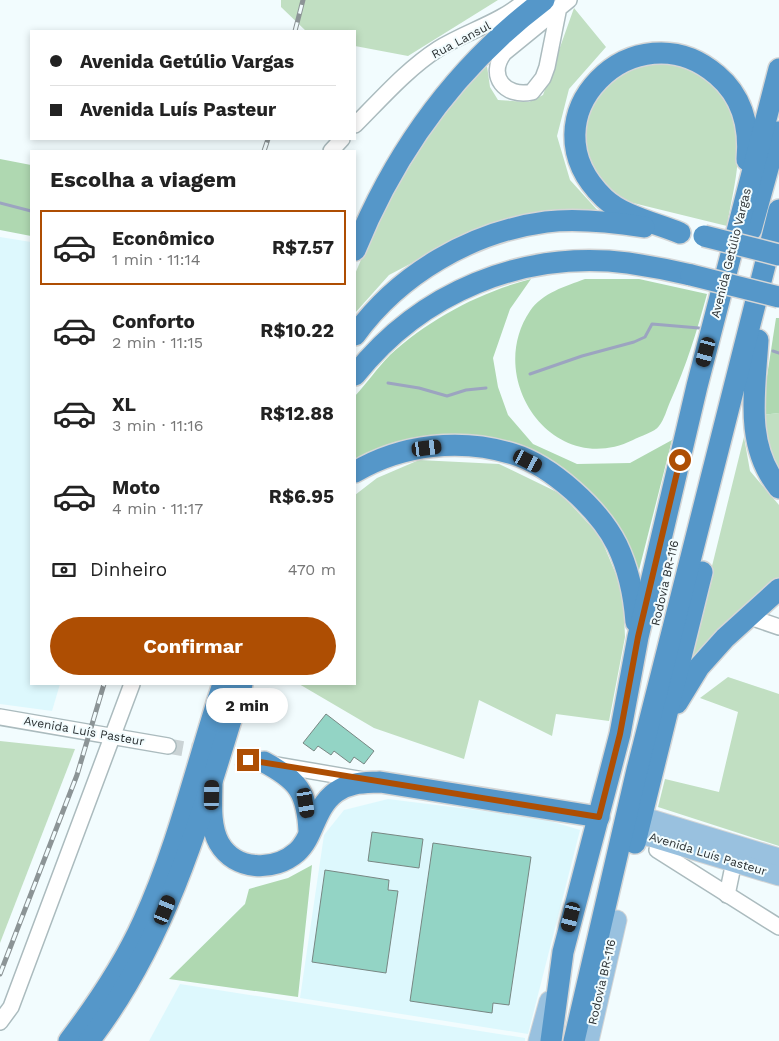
<!DOCTYPE html>
<html lang="pt">
<meta charset="utf-8">
<style>
body{margin:0;font-family:"Work Sans",sans-serif;background:#f2f2f2;color:#222;height:100vh;display:flex;flex-direction:column;font-size:19px;white-space:nowrap}
*{box-sizing:border-box;margin:0}
p{font-size:16px;color:#767676}
.icon{flex:none;width:28px;height:28px;fill:none;stroke:currentColor;stroke-width:2;stroke-linecap:round;stroke-linejoin:round}
.map{position:relative;flex:1;overflow:hidden}
.details{position:absolute;left:30px;top:150px;width:326px;height:535px;display:flex;flex-direction:column;background:#fff;border-radius:0px;box-shadow:0 2px 8px #0003}
.details>*{flex:none}
.guide{position:absolute;left:30px;top:30px;width:326px;height:110px;border-radius:0px;box-shadow:0 2px 8px #0003;display:grid;align-content:center;height:110px;padding:0 20px;background:#fff}
.end{position:absolute;width:22px;height:22px;margin:-11px;border:6px solid #ae4e03;background:#fff;box-shadow:0 0 0 2px #fff}
.from{border-radius:50%}
.bubble{position:absolute;height:35px;border-radius:18px;background:#fff;box-shadow:0 2px 8px #0003;font-size:16px;font-weight:700;line-height:35px;text-align:center}
.car{position:absolute;width:15px;height:30px;margin:-15px -8px;border-radius:6px;box-shadow:0 0 4px 1px #0007;background:linear-gradient(#222 24%,#8ab4d8 0 40%,#222 0 76%,#8ab4d8 0 86%,#222 0)}
.guide b{display:flex;align-items:center;gap:18px;height:48px;font-size:19px}
.guide b+b{border-top:1px solid #e0e0e0}
.guide i{width:12px;height:12px;background:#222}
ul{padding:0;list-style:none}
li{display:flex;align-items:center;gap:15px;height:75px;margin:0 10px 8px;padding:0 10px;border:2px solid transparent;border-radius:0px}
li div{flex:1}
li b{display:block;font-size:19px}
li em{font-style:normal;font-weight:700}
li.active{border-color:#ae4e03}
li>.icon{width:45px;height:45px;stroke-width:1.5}
h2{padding:0 20px;font-size:22px;line-height:60px}
.pay{display:flex;align-items:center;gap:12px;height:55px;padding:0 20px;font-size:19px}
.pay p{margin-inline-start:auto}
.primary-button{display:flex;gap:10px;margin-top:auto;padding:10px 20px}
.primary-button a{flex:1;height:58px;border-radius:30px;background:#ae4e03;color:#fff;font-size:20px;font-weight:700;line-height:58px;text-align:center}
.map>svg:first-child{display:block}
.built{fill:#ddf8fd}
.green{fill:#c1dfc2}
.forest{fill:#afd8b1}
.lines{fill:none;stroke-linecap:round;stroke-linejoin:round}
.stream{stroke:#9ca4c0;stroke-width:3}
.building{fill:#93d4c5;stroke:#788783}
.minor-tunnel{stroke:#cad3d5;stroke-width:15;stroke-dasharray:15 8;stroke-linecap:butt}
.minor-casing{stroke:#abbbbe;stroke-width:18}
.major-casing{stroke:#d5d6d6;stroke-width:21}
.highway-casing{stroke:#d5d6d6;stroke-width:24}
.minor{stroke:#fff;stroke-width:15}
.major{stroke:#99c1df;stroke-width:19}
.highway{stroke:#5597c9;stroke-width:21}
.rail-casing{stroke:#8c9496;stroke-width:5}
.rail{stroke:#f2fcfe;stroke-width:3;stroke-dasharray:9;stroke-linecap:butt}
.highway-bridge-casing{stroke:#d5d6d6;stroke-width:24;stroke-linecap:butt}
.highway-bridge{stroke:#5597c9;stroke-width:21}
.route{stroke:#ae4e03;stroke-width:6}
.labels{text-anchor:middle;stroke-width:4;stroke-linejoin:round;paint-order:stroke}
.street-label{font-size:12px;fill:#2b3133;stroke:#f2fcfe}
</style>
<div class="map">
<svg width="779" height="1041" viewBox="0 0 779 1041">
<rect width="100%" height="100%" fill="#f2fcfe"/>
<g class="built">
<polygon points="0,237 31,242 31,684 60,684 52,711 0,704"/>
<polygon points="388,799 540,818 580,830 528,1034 300,998 324,835 344,810"/>
<polygon points="180,984 525,1038 525,1041 149,1041"/>
</g>
<g class="green">
<polygon points="281,0 498,0 408,56 355,46 355,31 306,31 281,7"/>
<polygon points="574,8 606,47 569,89 557,136 570,180 600,213 562,210 475,230 389,275 355,313 355,274 382,210 452,99 487,66 490,87 498,100 529,102 543,95"/>
<path d="M 664,59 C 675,63 689,66 700,72 C 710,78 719,90 725,100 C 749,140 734,183 727,226 L 625,201 L 607,190 L 588,170 L 580,128 L 586,104 L 618,69 Z"/>
<polygon points="779,413 779,478 767,457 761,415"/>
<polygon points="744,437 750,471 779,505 779,580 686,671"/>
<polygon points="419,460 499,464 561,494 600,536 623,591 625,637 609,721 556,714 552,736 479,700 464,759 374,728 299,684 355,684 355,495 377,478"/>
<polygon points="728,677 779,694 779,846 658,807 665,779 719,792 738,712 700,698"/>
<polygon points="0,741 75,749 0,943"/>
</g>
<g class="forest">
<polygon points="0,159 31,165 31,236 0,230"/>
<path d="M 531,279 L 510,309 L 493,358 L 498,387 L 508,415 L 533,444 L 577,464 L 630,463 L 672,440 L 637,578 L 607,510 L 575,479 L 480,438 L 355,465 L 355,396 C 367,383 378,367 390,355 C 429,319 480,292 531,279 Z"/>
<path d="M 585,279 L 639,279 L 707,294 C 697,331 686,367 670,402 C 667,409 664,420 659,426 C 655,432 640,436 633,440 C 553,479 484,379 530,311 C 542,293 566,286 585,279 Z"/>
<polygon points="776,318 779,318 779,413 761,415"/>
<polygon points="312,865 298,997 169,979 245,904 249,889 288,878"/>
</g>
<g class="lines">
<g class="stream">
<polyline points="0,203 31,211"/>
<polyline points="773,351 779,353"/>
<polyline points="530,374 582,356 634,342 645,337 652,324 699,328"/>
<polyline points="388,383 419,388 447,396 466,390 486,388"/>
</g>
</g>
<g class="building">
<polygon points="326,714 374,751 364,764 354,757 350,763 334,751 331,755 318,746 314,751 303,743"/>
<polygon points="372,832 423,839 419,868 368,861"/>
<polygon points="433,843 531,857 509,1005 493,1003 492,1013 410,1001"/>
<polygon points="325,870 389,880 388,890 398,891 386,973 312,962"/>
</g>
<g class="lines">
<polyline class="minor-tunnel" points="168,746 248,760"/>
<g class="minor-casing">
<g id="minor">
<path d="M 559,7 L 547,67 L 543,78 L 532,92 C 505,98 487,76 504,53 L 569,0"/>
<path d="M 355,125 C 381,99 407,69 438,49 C 467,31 500,23 526,0"/>
<polyline points="331,151 342,139"/>
<polyline points="747,616 779,627"/>
<polyline points="0,717 168,746"/>
<polyline points="248,760 364,780"/>
<polyline points="657,850 779,927"/>
<polyline points="727,895 736,852"/>
<polyline points="0,1022 11,1007 132,684"/>
</g>
</g>
<g class="major-casing">
<g id="major">
<polyline points="641,816 779,858"/>
<polyline points="637,833 779,876"/>
<polyline points="538,1041 549,1001"/>
<polyline points="589,1041 617,920"/>
</g>
</g>
<g class="highway-casing">
<g id="highway">
<polyline points="751,230 778,132"/>
<path d="M 680,233 C 656,223 623,216 604,198 C 520,117 636,5 717,75 C 743,97 750,128 747,160"/>
<path d="M 355,250 C 395,151 458,65 544,0"/>
<path d="M 355,335 C 399,274 471,232 546,222 C 578,218 612,222 644,227"/>
<path d="M 758,340 C 755,391 744,445 779,488"/>
<path d="M 355,375 C 421,292 522,250 628,263 C 649,266 670,270 691,275"/>
<path d="M 355,472 C 402,444 461,438 513,454 C 552,466 599,509 617,545 C 629,570 634,595 636,622"/>
<polyline points="677,703 699,667 725,638 779,589"/>
<path d="M 264,762 C 298,780 307,792 309,831"/>
<path d="M 212,779 C 212,800 209,825 219,843 C 235,871 274,872 297,852 C 314,837 314,808 336,792 C 350,782 364,783 380,782 L 599,817"/>
<polyline points="635,843 702,572"/>
<path d="M 69,1041 C 97,1004 124,964 143,922 C 178,846 197,763 223,684"/>
<path d="M 89,1041 C 169,938 204,807 242,684"/>
<polyline points="551,1041 563,952 620,734 638,637 697,386 779,69"/>
<polyline points="574,1041 637,770 779,210"/>
</g>
</g>
<use href="#minor" class="minor"/>
<use href="#major" class="major"/>
<use href="#highway" class="highway"/>
<g class="rail-casing">
<g id="rail">
<polyline points="295,31 303,0"/>
<polyline points="264,151 268,139"/>
<polyline points="0,974 77,775 104,684"/>
</g>
</g>
<use href="#rail" class="rail"/>
<g class="highway-bridge-casing">
<g id="highway-bridge">
<polyline points="704,236 779,255"/>
<polyline points="691,275 779,297"/>
</g>
</g>
<use href="#highway-bridge" class="highway-bridge"/>
</g>
<g class="lines">
<polyline class="route" points="248,760 599,817 620,734 638,637 680,460"/>
</g>
<g class="labels">
<g class="street-label">
<text transform="translate(461 40) rotate(-28)" y="4">Rua Lansul</text>
<text transform="translate(731 253) rotate(-76)" y="4">Avenida Getúlio Vargas</text>
<text transform="translate(665 583) rotate(-77)" y="4">Rodovia BR-116</text>
<text transform="translate(84 731) rotate(10)" y="4">Avenida Luís Pasteur</text>
<text transform="translate(708 854) rotate(17)" y="4">Avenida Luís Pasteur</text>
<text transform="translate(602 982) rotate(-77)" y="4">Rodovia BR-116</text>
</g>
</g>
</svg>
<i class="end from" style="left:680px;top:460px"></i>
<i class="end" style="left:248px;top:760px"></i>
<div class="bubble" style="left:206px;top:688px;width:82px">2 min</div>
<i class="car" style="left:706px;top:352px;rotate:195deg"></i>
<i class="car" style="left:427px;top:448px;rotate:83deg"></i>
<i class="car" style="left:528px;top:461px;rotate:117deg"></i>
<i class="car" style="left:212px;top:795px;rotate:1deg"></i>
<i class="car" style="left:306px;top:803px;rotate:171deg"></i>
<i class="car" style="left:165px;top:910px;rotate:22deg"></i>
<i class="car" style="left:571px;top:917px;rotate:194deg"></i>
<div class="guide">
<b><i class="from"></i>Avenida Getúlio Vargas</b>
<b><i></i>Avenida Luís Pasteur</b>
</div>
<section class="details">
<h2>Escolha a viagem</h2>
<ul>
<li class="active"><svg class="icon" aria-label="car" viewBox="0 0 24 24"><path d="M5 17H2v-5l4-1 3-4h7l3 4 3 1v5h-3M9 17h6M6 11h13"/><circle cx="7" cy="17" r="2"/><circle cx="17" cy="17" r="2"/></svg><div><b>Econômico</b><p>1 min · 11:14</p></div><em>R$7.57</em></li>
<li><svg class="icon" aria-label="car" viewBox="0 0 24 24"><path d="M5 17H2v-5l4-1 3-4h7l3 4 3 1v5h-3M9 17h6M6 11h13"/><circle cx="7" cy="17" r="2"/><circle cx="17" cy="17" r="2"/></svg><div><b>Conforto</b><p>2 min · 11:15</p></div><em>R$10.22</em></li>
<li><svg class="icon" aria-label="car" viewBox="0 0 24 24"><path d="M5 17H2v-5l4-1 3-4h7l3 4 3 1v5h-3M9 17h6M6 11h13"/><circle cx="7" cy="17" r="2"/><circle cx="17" cy="17" r="2"/></svg><div><b>XL</b><p>3 min · 11:16</p></div><em>R$12.88</em></li>
<li><svg class="icon" aria-label="car" viewBox="0 0 24 24"><path d="M5 17H2v-5l4-1 3-4h7l3 4 3 1v5h-3M9 17h6M6 11h13"/><circle cx="7" cy="17" r="2"/><circle cx="17" cy="17" r="2"/></svg><div><b>Moto</b><p>4 min · 11:17</p></div><em>R$6.95</em></li>
</ul>
<div class="pay"><svg class="icon" aria-label="cash" viewBox="0 0 24 24"><path d="M3 7h18v10H3z"/><circle cx="12" cy="12" r="2"/></svg>Dinheiro<p>470 m</p></div>
<div class="primary-button"><a>Confirmar</a></div>
</section>
</div>
